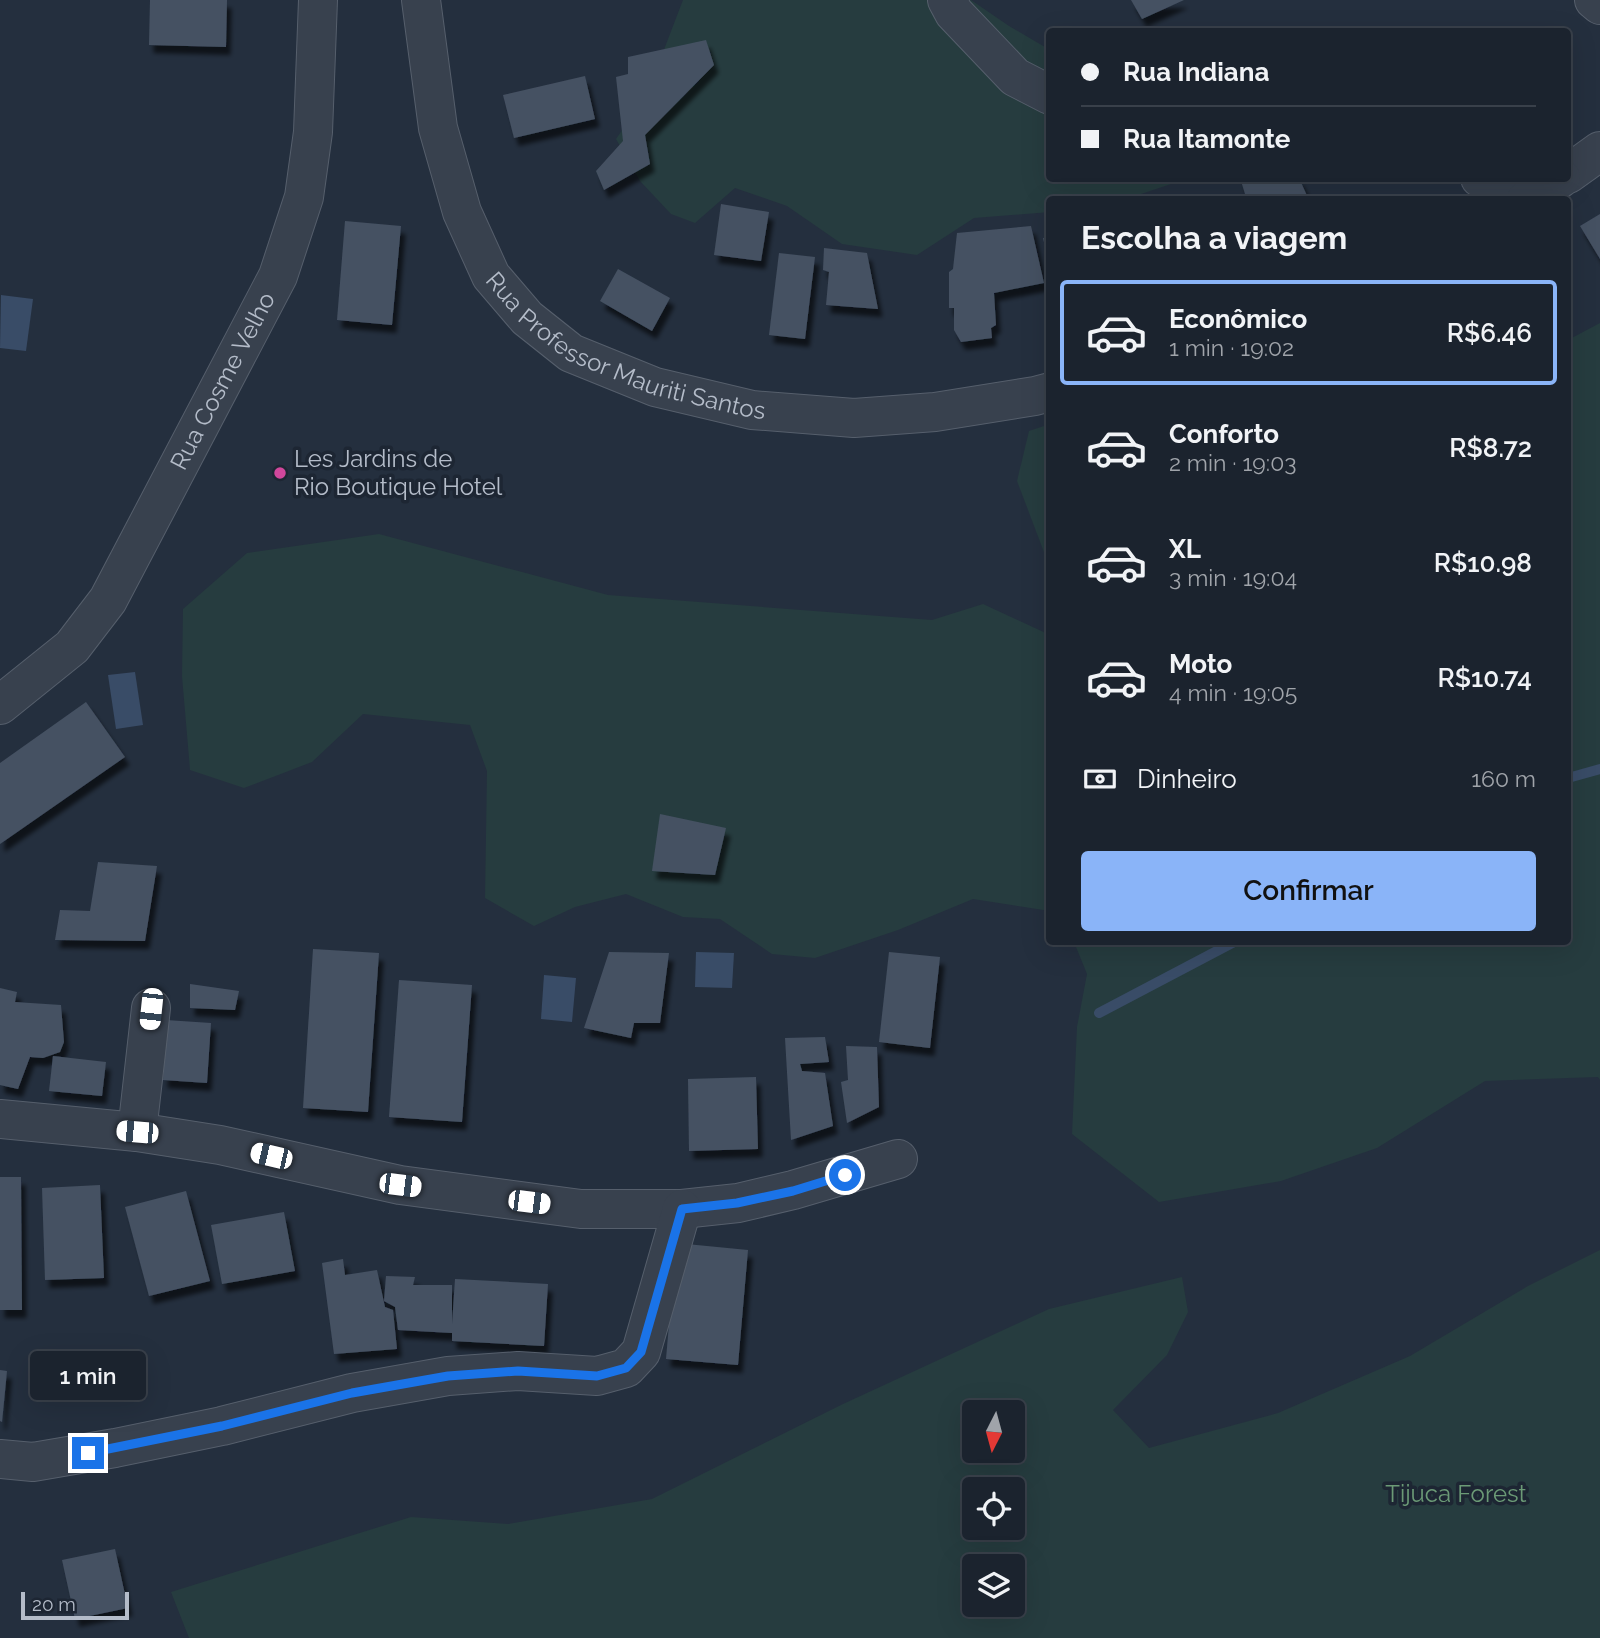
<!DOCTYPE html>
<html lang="pt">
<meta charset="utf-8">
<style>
body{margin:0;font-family:Raleway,sans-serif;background:#282f3a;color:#f1f3f6;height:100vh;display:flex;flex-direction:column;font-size:26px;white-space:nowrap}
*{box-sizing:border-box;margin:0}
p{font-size:23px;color:#a0a4aa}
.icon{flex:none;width:38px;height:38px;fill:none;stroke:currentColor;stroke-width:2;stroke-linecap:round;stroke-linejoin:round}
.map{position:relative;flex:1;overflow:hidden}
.details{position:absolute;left:1046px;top:196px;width:525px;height:749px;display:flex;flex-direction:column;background:#1b232e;border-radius:7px;box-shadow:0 7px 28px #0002,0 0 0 2px #39404a}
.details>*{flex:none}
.top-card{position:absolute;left:1046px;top:28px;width:525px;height:154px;border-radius:7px;box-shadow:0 7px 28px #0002,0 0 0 2px #39404a;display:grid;align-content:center;height:154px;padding:0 35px;background:#1b232e}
.needle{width:46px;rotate:186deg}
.controls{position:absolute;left:962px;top:1400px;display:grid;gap:14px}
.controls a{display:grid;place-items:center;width:63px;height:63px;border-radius:7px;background:#1b232e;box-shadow:0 7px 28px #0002,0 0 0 2px #39404a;font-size:35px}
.scale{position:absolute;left:21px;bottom:18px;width:108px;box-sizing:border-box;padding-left:7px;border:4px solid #b4bcc9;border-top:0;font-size:19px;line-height:24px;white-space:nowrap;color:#b4bcc9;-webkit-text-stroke:5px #1d2633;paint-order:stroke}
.end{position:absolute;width:32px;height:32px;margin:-16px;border:9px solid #1a73e8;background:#fff;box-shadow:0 0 0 4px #fff}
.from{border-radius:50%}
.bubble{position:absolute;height:49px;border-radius:7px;background:#1b232e;box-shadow:0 7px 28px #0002,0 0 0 2px #39404a;font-size:23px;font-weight:600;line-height:49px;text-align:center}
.car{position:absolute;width:21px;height:42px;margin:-21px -10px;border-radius:9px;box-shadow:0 0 5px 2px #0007;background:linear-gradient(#fff 24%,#345 0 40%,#fff 0 76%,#345 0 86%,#fff 0)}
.top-card b{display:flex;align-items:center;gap:24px;height:66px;font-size:26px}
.top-card b+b{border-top:2px solid #39404a}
.top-card i{width:18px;height:18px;background:#f1f3f6}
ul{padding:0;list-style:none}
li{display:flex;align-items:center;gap:21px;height:105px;margin:0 14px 10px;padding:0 21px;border:4px solid transparent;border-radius:7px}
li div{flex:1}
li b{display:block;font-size:26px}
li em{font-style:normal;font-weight:600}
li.active{border-color:#8ab4f8}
li>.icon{width:63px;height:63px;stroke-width:1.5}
h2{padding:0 35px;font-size:32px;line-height:84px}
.pay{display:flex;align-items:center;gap:18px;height:77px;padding:0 35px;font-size:26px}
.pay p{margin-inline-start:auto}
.primary-button{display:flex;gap:14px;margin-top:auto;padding:14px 35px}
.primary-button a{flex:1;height:80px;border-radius:7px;background:#8ab4f8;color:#111;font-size:28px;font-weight:600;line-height:80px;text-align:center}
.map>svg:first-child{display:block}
.green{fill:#263c3f;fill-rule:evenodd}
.water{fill:#394c67}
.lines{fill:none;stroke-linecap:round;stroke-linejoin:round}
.stream{stroke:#394c67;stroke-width:10}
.building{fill:#455162;filter:url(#shadow)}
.minor-casing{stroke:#565f6c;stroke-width:40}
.minor{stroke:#38414e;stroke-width:38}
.route{stroke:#1a73e8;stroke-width:9}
.hotel-dot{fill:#d1479c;stroke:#1d2633;stroke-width:2.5}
.labels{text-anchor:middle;stroke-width:7;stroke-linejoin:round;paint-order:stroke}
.street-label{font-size:24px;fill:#b4bcc9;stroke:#1d2633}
.poi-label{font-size:24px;fill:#b4bcc9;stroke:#1d2633;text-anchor:start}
.park-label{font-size:24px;fill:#6b9a76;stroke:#1d2633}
</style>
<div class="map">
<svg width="1600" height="1638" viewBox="0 0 1600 1638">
<defs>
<filter id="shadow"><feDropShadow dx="4.5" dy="8" stdDeviation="2" flood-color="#0009"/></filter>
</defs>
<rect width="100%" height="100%" fill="#242f3e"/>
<g class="green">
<polygon points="683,0 971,0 1009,26 1050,50 1050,178 1178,179 1177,182 1126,199 1050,200 1050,212 974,218 917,255 842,244 787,206 735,188 695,223 671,214 640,181 616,139 647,94"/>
<polygon points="1600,323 1600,1080 1598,1077 1485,1081 1377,1148 1281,1181 1159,1202 1072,1134 1077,1027 1087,974 1074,942 1568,942 1568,340"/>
<polygon points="1050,424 1050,568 1017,481 1029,431"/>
<polygon points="379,534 608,595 932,620 983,604 1050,635 1050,911 973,899 898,930 815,958 772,954 720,919 683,917 626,894 575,907 534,926 485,898 487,771 470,725 363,714 312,762 244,788 190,770 182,676 183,609 247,553"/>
<path d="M 1600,1250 L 1600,1638 L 189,1638 L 171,1592 L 411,1517 L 508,1524 L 652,1499 L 843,1404 L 1049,1309 L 1182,1277 L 1188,1312 L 1167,1355 L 1113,1410 L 1149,1448 L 1278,1413 L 1410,1356 L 1528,1286 ZM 975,1412 L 1013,1412 L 1013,1451 L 975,1451 ZM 1013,1489 L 1013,1528 L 975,1528 L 975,1489 ZM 1013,1566 L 1013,1605 L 975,1605 L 975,1566 Z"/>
</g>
<g class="water">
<polygon points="1,295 33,299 26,351 0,348"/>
<polygon points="135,672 143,725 116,729 108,675"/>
<polygon points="696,952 734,953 732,988 695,987"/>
<polygon points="544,975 576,978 572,1022 541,1019"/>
</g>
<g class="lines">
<g class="stream">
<polyline points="1568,778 1600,769"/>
<polyline points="1099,1013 1234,942"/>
</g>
</g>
<g class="building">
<polygon points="150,0 227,0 226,47 149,45"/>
<polygon points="1131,0 1184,0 1142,19"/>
<polygon points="706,40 714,65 645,135 650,164 604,190 596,171 623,141 616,77 628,74 628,57"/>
<polygon points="585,76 595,119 514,138 503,95"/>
<polygon points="1240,178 1299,178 1309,200 1247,200"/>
<polygon points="721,204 769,212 761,261 714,255"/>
<polygon points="1600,214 1600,259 1580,226"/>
<polygon points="345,221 401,226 392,325 337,320"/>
<polygon points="1031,226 1044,283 994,293 996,325 991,328 992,338 961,342 954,330 954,308 949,308 949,272 953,269 957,233"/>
<polygon points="1050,237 1050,264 1049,264 1043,238"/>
<polygon points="824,248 867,253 878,309 826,305 829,272 823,270"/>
<polygon points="779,253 815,257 805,339 769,335"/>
<polygon points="618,269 670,298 652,331 600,301"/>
<polygon points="86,702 125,757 0,844 0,763"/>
<polygon points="660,814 726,828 715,875 652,871"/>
<polygon points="98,862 157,866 145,941 55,940 60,910 90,911"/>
<polygon points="313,949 379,953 368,1112 303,1108"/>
<polygon points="609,952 669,953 660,1023 634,1023 631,1038 584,1028"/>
<polygon points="889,952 940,957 930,1048 879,1042"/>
<polygon points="399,980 472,985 462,1122 389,1117"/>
<polygon points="190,984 239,991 235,1010 190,1008"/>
<polygon points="0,988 17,992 15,1002 61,1005 64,1042 60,1052 43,1058 30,1057 18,1089 0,1085"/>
<polygon points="166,1020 211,1023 207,1083 163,1080"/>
<polygon points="825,1037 829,1062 800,1064 802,1071 825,1073 833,1126 791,1140 785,1038"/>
<polygon points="846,1046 877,1047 879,1107 847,1123 841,1082 848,1080"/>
<polygon points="53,1056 106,1062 102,1096 49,1091"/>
<polygon points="756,1077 758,1149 689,1151 688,1079"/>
<polygon points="0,1177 21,1177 22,1310 0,1310"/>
<polygon points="100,1185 104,1278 45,1280 42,1188"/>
<polygon points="186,1191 210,1281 149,1296 125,1207"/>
<polygon points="284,1212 295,1271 222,1284 211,1225"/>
<polygon points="676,1243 748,1250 738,1365 666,1359"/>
<polygon points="343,1259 345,1275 377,1270 385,1307 393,1310 397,1349 334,1354 322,1263"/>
<polygon points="386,1276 415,1277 413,1285 452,1285 452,1324 455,1279 548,1284 544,1346 452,1341 452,1333 398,1330 395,1307 384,1301"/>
<polygon points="0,1370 7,1371 2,1422 0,1421"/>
<polygon points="115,1549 128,1608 75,1619 62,1560"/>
</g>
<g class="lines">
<g class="minor-casing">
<g id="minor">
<path id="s1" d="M 421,0 L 438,128 L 462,212 L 491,276 L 527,318 L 571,353 L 655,387 L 752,410 L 854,418 L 935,412 L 1035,396 L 1050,392"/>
<polyline points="947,0 954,13 1015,77 1050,95"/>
<polyline points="1594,0 1600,5"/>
<polyline points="1568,174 1600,151"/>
<polyline points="1480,178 1530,197"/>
<polyline points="1526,200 1561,178"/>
<path id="s2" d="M 0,705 L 72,647 L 108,600 L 278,276 L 304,197 L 313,132 L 318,0"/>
<polyline points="0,1119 137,1132 220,1145 400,1185 581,1209 682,1209 738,1203 793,1190 898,1159"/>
<polyline points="137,1132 151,1008"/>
<polyline points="0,1459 33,1462 115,1448 222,1426 352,1393 448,1376 518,1371 597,1376 626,1368 641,1352 682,1209"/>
</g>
</g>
<use href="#minor" class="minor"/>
</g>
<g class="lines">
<polyline class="route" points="88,1453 222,1426 352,1393 448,1376 518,1371 597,1376 626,1368 641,1352 682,1209 737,1203 793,1191 845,1175"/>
</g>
<circle class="hotel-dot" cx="280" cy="473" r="7"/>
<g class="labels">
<g class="street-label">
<text dy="8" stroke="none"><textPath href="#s1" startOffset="444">Rua Professor Mauriti Santos</textPath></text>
<text dy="8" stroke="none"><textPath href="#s2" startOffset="399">Rua Cosme Velho</textPath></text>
</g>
<g class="poi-label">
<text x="294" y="467">Les Jardins de<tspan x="294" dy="28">Rio Boutique Hotel</tspan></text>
</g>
<g class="park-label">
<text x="1456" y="1502">Tijuca Forest</text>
</g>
</g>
</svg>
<div class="controls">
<a><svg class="needle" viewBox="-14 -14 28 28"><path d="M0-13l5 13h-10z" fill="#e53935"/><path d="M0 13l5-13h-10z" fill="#a0a4aa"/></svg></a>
<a><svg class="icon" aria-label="locate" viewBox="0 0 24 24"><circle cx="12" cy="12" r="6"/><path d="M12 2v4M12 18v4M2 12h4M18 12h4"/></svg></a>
<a><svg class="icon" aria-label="layers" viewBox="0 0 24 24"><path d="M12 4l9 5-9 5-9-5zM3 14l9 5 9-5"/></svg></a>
</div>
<div class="scale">20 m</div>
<i class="end from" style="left:845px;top:1175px"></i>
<i class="end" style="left:88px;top:1453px"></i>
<div class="bubble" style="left:30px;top:1351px;width:116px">1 min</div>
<i class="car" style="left:151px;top:1009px;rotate:186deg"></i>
<i class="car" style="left:137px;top:1132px;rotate:275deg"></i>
<i class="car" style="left:271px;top:1156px;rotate:283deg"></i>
<i class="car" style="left:400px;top:1185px;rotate:97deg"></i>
<i class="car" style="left:529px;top:1202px;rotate:97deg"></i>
<div class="top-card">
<b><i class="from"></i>Rua Indiana</b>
<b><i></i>Rua Itamonte</b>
</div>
<section class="details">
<h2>Escolha a viagem</h2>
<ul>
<li class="active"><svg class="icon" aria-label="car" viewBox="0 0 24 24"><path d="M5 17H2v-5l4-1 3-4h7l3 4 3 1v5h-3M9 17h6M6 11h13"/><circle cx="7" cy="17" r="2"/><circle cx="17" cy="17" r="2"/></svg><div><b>Econômico</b><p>1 min · 19:02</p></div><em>R$6.46</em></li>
<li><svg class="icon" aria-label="car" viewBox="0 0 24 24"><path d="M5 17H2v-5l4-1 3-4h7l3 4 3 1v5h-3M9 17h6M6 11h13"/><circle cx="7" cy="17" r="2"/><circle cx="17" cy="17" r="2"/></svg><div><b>Conforto</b><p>2 min · 19:03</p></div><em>R$8.72</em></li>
<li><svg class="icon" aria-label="car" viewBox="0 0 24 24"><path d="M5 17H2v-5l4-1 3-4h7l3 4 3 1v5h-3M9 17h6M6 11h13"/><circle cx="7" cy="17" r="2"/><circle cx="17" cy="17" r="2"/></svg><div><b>XL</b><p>3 min · 19:04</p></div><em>R$10.98</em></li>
<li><svg class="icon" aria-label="car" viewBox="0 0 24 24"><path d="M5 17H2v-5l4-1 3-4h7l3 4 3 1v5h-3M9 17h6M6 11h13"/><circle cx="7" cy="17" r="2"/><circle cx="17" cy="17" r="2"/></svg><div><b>Moto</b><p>4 min · 19:05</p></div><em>R$10.74</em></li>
</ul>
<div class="pay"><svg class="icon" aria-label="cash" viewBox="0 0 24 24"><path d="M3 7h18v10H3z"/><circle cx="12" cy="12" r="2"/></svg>Dinheiro<p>160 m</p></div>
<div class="primary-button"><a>Confirmar</a></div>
</section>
</div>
